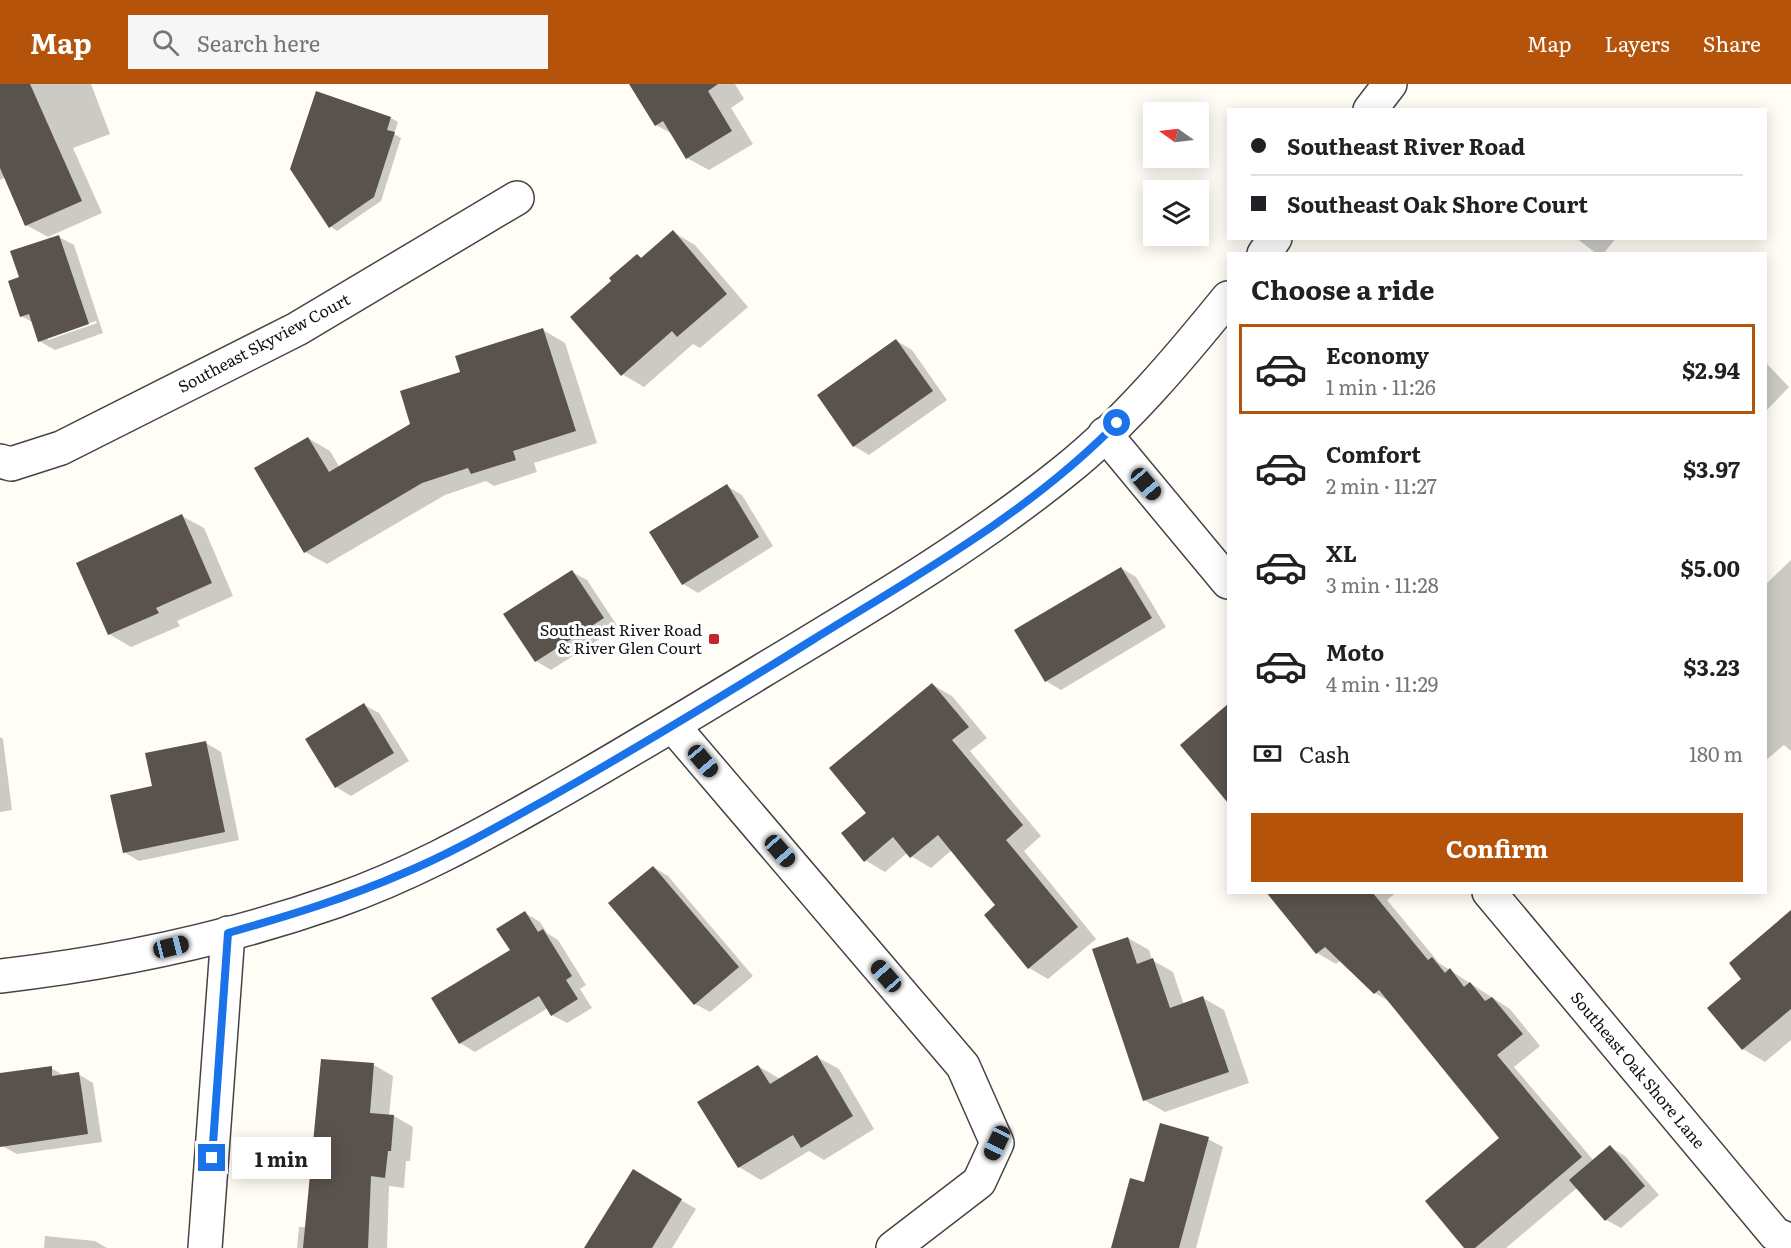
<!DOCTYPE html>
<meta charset="utf-8">
<style>
body{margin:0;font-family:Literata,serif;background:#f6f6f6;color:#202124;height:100vh;display:flex;flex-direction:column;font-size:22px;white-space:nowrap}
*{box-sizing:border-box;margin:0}
p{font-size:20px;color:#757577}
.icon{flex:none;width:33px;height:33px;fill:none;stroke:currentColor;stroke-width:2;stroke-linecap:round;stroke-linejoin:round}
.map{position:relative;flex:1;overflow:hidden}
.panel{position:absolute;left:1227px;top:168px;width:540px;height:642px;display:flex;flex-direction:column;background:#fff;border-radius:0px;box-shadow:0 3px 15px #0003}
.panel>*{flex:none}
.banner{position:absolute;left:1227px;top:24px;width:540px;height:132px;border-radius:0px;box-shadow:0 3px 15px #0003;display:grid;align-content:center;height:132px;padding:0 24px;background:#fff}
.needle{width:39px;rotate:284deg}
.fabs{position:absolute;left:1143px;top:18px;display:grid;gap:12px}
.fabs a{display:grid;place-items:center;width:66px;height:66px;border-radius:0px;background:#fff;box-shadow:0 3px 15px #0003;font-size:30px}
.end{position:absolute;width:27px;height:27px;margin:-14px;border:8px solid #1a73e8;background:#fff;box-shadow:0 0 0 3px #fff}
.from{border-radius:50%}
.bubble{position:absolute;height:42px;border-radius:0px;background:#fff;box-shadow:0 3px 15px #0003;font-size:20px;font-weight:700;line-height:42px;text-align:center}
.car{position:absolute;width:18px;height:36px;margin:-18px -9px;border-radius:8px;box-shadow:0 0 4px 2px #0007;background:linear-gradient(#222 24%,#8ab4d8 0 40%,#222 0 76%,#8ab4d8 0 86%,#222 0)}
.banner b{display:flex;align-items:center;gap:21px;height:57px;font-size:22px}
.banner b+b{border-top:2px solid #e0e0e0}
.banner i{width:15px;height:15px;background:#202124}
ul{padding:0;list-style:none}
li{display:flex;align-items:center;gap:18px;height:90px;margin:0 12px 9px;padding:0 12px;border:3px solid transparent;border-radius:0px}
li div{flex:1}
li b{display:block;font-size:22px}
li em{font-style:normal;font-weight:700}
li.current{border-color:#b45309}
li>.icon{width:54px;height:54px;stroke-width:1.5}
h2{padding:0 24px;font-size:27px;line-height:72px}
.pay{display:flex;align-items:center;gap:15px;height:66px;padding:0 24px;font-size:22px}
.pay p{margin-inline-start:auto}
.button{display:flex;gap:12px;margin-top:auto;padding:12px 24px}
.button a{flex:1;height:69px;border-radius:0px;background:#b45309;color:#fff;font-size:24px;font-weight:700;line-height:69px;text-align:center}
header{display:flex;align-items:center;gap:36px;box-sizing:border-box;height:84px;padding:0 30px;background:#b45309;color:#fff}
header strong{font-size:28px}
nav{display:flex;gap:33px;margin-inline-start:auto;font-size:21px}
.search{width:420px;height:54px;background:#f6f6f6;display:flex;align-items:center;gap:15px;box-sizing:border-box;padding:0 21px;border-radius:0px;color:#757577;font-size:22px}
.map>svg:first-child{display:block}
.shadow{fill:#0003;fill-rule:evenodd}
.building{fill:#5a524d}
.lines{fill:none;stroke-linecap:round;stroke-linejoin:round}
.minor-casing{stroke:#444;stroke-width:36}
.tertiary-casing{stroke:#444;stroke-width:36}
.minor{stroke:#fff;stroke-width:33}
.tertiary{stroke:#fff;stroke-width:33}
.route{stroke:#1a73e8;stroke-width:8}
.poi-dot{fill:#c4262e;stroke:#fff;stroke-width:2}
.labels{text-anchor:middle;stroke-width:6;stroke-linejoin:round;paint-order:stroke}
.street-label{font-size:16px;fill:#111;stroke:#fff}
.poi-label{font-size:16px;fill:#111;stroke:#fff;text-anchor:end}
</style>
<header>
<strong>Map</strong>
<div class="search"><svg class="icon" aria-label="search" viewBox="0 0 24 24"><circle cx="10" cy="10" r="6"/><path d="M15 15l6 6"/></svg>Search here</div>
<nav><a>Map</a><a>Layers</a><a>Share</a></nav>
</header>
<div class="map">
<svg width="1791" height="1164" viewBox="0 0 1791 1164">
<rect width="100%" height="100%" fill="#fffdf5"/>
<g class="shadow">
<polygon points="0,0 91,0 110,50 73,64 102,129 48,153 26,141 6,93 0,96"/>
<polygon points="631,0 735,0 744,15 731,24 753,60 709,86 687,74 674,51 656,41"/>
<polygon points="391,34 398,38 394,50 401,54 381,117 337,147 330,142"/>
<polygon points="673,148 695,161 748,223 700,264 693,260 644,303 622,290 637,172 642,174"/>
<path d="M 59,153 L 74,161 L 103,249 L 55,266 L 39,257 L 34,239 L 21,232 L 20,194 ZM 96,237 L 97,239 L 48,256 L 48,253 Z"/>
<polygon points="1576,154 1616,154 1603,170 1597,170"/>
<polygon points="543,246 565,259 597,359 534,379 537,388 494,402 486,397 445,411 327,480 305,468 308,354 330,367 340,384 412,341"/>
<polygon points="897,257 912,266 947,316 869,371 854,362"/>
<polygon points="1766,279 1789,303 1766,327"/>
<polygon points="727,402 742,411 773,462 698,509 683,500"/>
<polygon points="182,432 204,444 233,512 177,537 180,542 131,563 109,550"/>
<polygon points="1791,476 1791,667 1784,661 1766,676 1766,500"/>
<polygon points="1121,484 1136,493 1166,543 1061,606 1046,597"/>
<polygon points="572,488 587,496 618,543 551,586 536,577"/>
<polygon points="933,601 952,612 987,654 970,667 1041,752 1024,767 1096,855 1048,895 1029,884 998,821 952,766 931,784 911,772 908,768 885,788 865,776 868,729"/>
<polygon points="364,621 379,629 409,677 351,712 336,703 307,656"/>
<polygon points="1228,622 1228,716 1182,661"/>
<polygon points="0,653 3,655 12,726 0,728"/>
<polygon points="206,659 221,668 239,756 139,777 124,768 154,703"/>
<polygon points="653,783 668,792 753,892 710,928 695,920"/>
<polygon points="1268,808 1397,808 1387,816 1439,879 1510,925 1540,962 1514,983 1594,1077 1610,1063 1625,1072 1659,1111 1621,1144 1606,1136 1578,1103 1506,1164 1466,1164 1501,1055 1390,918 1375,909 1341,876 1336,880 1317,869"/>
<polygon points="1791,828 1791,956 1765,978 1743,965 1744,895"/>
<polygon points="525,829 540,838 547,849 558,856 586,901 580,905 592,924 567,939 552,931 548,924 475,968 460,959 433,915 512,866"/>
<polygon points="1128,854 1149,866 1152,876 1173,888 1184,921 1203,914 1224,926 1249,999 1165,1028 1144,1016"/>
<polygon points="817,973 839,985 874,1045 824,1076 809,1067 761,1096 739,1083 758,982 780,995"/>
<polygon points="323,976 374,981 393,992 389,1032 394,1032 413,1043 410,1077 406,1077 404,1104 389,1102 387,1164 297,1164 299,1143 307,1143"/>
<polygon points="51,984 65,992 78,990 93,999 102,1058 17,1070 2,1062 0,991"/>
<polygon points="1208,1055 1223,1063 1196,1164 1122,1164 1145,1100"/>
<polygon points="648,1096 696,1125 672,1164 586,1164"/>
<polygon points="45,1152 95,1157 107,1164 44,1164"/>
</g>
<g class="building">
<polygon points="0,0 30,0 82,117 25,142 0,84"/>
<polygon points="629,0 718,0 708,7 732,47 686,75 663,37 655,42"/>
<polygon points="316,7 391,33 387,46 395,48 374,113 329,144 290,85"/>
<polygon points="673,146 727,210 677,253 672,247 621,292 570,233 611,197 609,194 637,170 641,174"/>
<polygon points="59,151 89,240 38,258 29,230 20,233 8,197 19,193 10,167"/>
<polygon points="543,244 576,347 513,367 516,376 471,390 468,384 422,399 304,469 254,384 308,353 329,388 410,340 400,307 460,288 455,272"/>
<polygon points="896,255 933,307 853,363 817,311"/>
<polygon points="727,400 759,453 682,501 649,448"/>
<polygon points="182,430 212,499 156,524 159,529 108,551 76,479"/>
<polygon points="1121,483 1152,534 1045,598 1014,546"/>
<polygon points="572,486 604,534 535,578 503,530"/>
<polygon points="932,599 969,643 952,656 1023,741 1006,756 1078,843 1028,885 984,831 995,821 938,751 910,774 893,753 864,778 841,749 866,729 829,684"/>
<polygon points="364,619 394,669 335,704 305,655"/>
<polygon points="1228,620 1228,719 1180,661"/>
<polygon points="206,657 225,748 123,769 110,711 152,702 145,669"/>
<polygon points="653,782 739,883 694,921 608,819"/>
<polygon points="1266,808 1372,808 1428,876 1432,873 1445,889 1450,884 1464,903 1470,898 1485,917 1492,913 1523,950 1497,971 1582,1073 1475,1164 1464,1164 1425,1117 1499,1054 1379,906 1374,910 1325,863 1316,870"/>
<polygon points="1791,826 1791,925 1742,966 1707,924 1741,895 1729,879"/>
<polygon points="525,827 538,848 543,845 572,892 566,896 578,915 551,932 539,912 459,960 431,914 510,866 496,845"/>
<polygon points="1128,853 1137,880 1153,874 1170,924 1203,912 1229,988 1143,1017 1092,865"/>
<polygon points="817,971 853,1032 801,1064 793,1051 738,1084 697,1018 758,981 770,1000"/>
<polygon points="321,975 374,979 370,1029 394,1031 391,1067 388,1067 385,1094 371,1092 368,1164 303,1164"/>
<polygon points="52,982 52,992 79,988 88,1050 0,1063 0,989"/>
<polygon points="1160,1039 1209,1053 1179,1164 1111,1164 1130,1094 1144,1098"/>
<polygon points="1610,1061 1645,1102 1605,1137 1569,1096"/>
<polygon points="633,1085 682,1115 652,1164 584,1164"/>
</g>
<g class="lines">
<g class="minor-casing">
<g id="minor">
<polyline points="1105,350 1228,498"/>
<polyline points="0,377 11,380 61,364 297,245 517,114"/>
<polyline points="673,642 963,982 997,1059 979,1098 893,1164"/>
<polyline points="1489,808 1775,1150 1791,1157"/>
<polyline points="205,1164 228,849"/>
</g>
</g>
<g class="tertiary-casing">
<g id="tertiary">
<polyline points="1370,26 1390,0"/>
<polyline points="1264,170 1275,154"/>
<path d="M 0,892 C 114,879 228,855 336,817 C 407,792 472,757 537,720 C 612,678 686,633 760,588 C 864,525 971,463 1066,386 C 1125,339 1181,272 1228,214"/>
</g>
</g>
<use href="#minor" class="minor"/>
<use href="#tertiary" class="tertiary"/>
</g>
<g class="lines">
<path class="route" d="M 212,1074 L 228,849 C 288,832 347,814 404,789 C 454,768 500,741 547,715 C 637,664 726,610 814,555 C 919,490 1030,428 1117,339"/>
</g>
<rect class="poi-dot" x="708" y="549" width="12" height="12" rx="3"/>
<g class="labels">
<g class="street-label">
<text transform="translate(264 259) rotate(-28)" y="6">Southeast Skyview Court</text>
<text transform="translate(1638 986) rotate(50)" y="6">Southeast Oak Shore Lane</text>
</g>
<g class="poi-label">
<text x="702" y="552">Southeast River Road<tspan x="702" dy="18">&amp; River Glen Court</tspan></text>
</g>
</g>
</svg>
<div class="fabs">
<a><svg class="needle" viewBox="-14 -14 28 28"><path d="M0-13l5 13h-10z" fill="#e53935"/><path d="M0 13l5-13h-10z" fill="#757577"/></svg></a>
<a><svg class="icon" aria-label="layers" viewBox="0 0 24 24"><path d="M12 4l9 5-9 5-9-5zM3 14l9 5 9-5"/></svg></a>
</div>
<i class="end from" style="left:1117px;top:339px"></i>
<i class="end" style="left:212px;top:1074px"></i>
<div class="bubble" style="left:232px;top:1053px;width:99px">1 min</div>
<i class="car" style="left:1146px;top:400px;rotate:140deg"></i>
<i class="car" style="left:703px;top:677px;rotate:140deg"></i>
<i class="car" style="left:780px;top:767px;rotate:139deg"></i>
<i class="car" style="left:171px;top:863px;rotate:76deg"></i>
<i class="car" style="left:886px;top:892px;rotate:319deg"></i>
<i class="car" style="left:997px;top:1059px;rotate:205deg"></i>
<div class="banner">
<b><i class="from"></i>Southeast River Road</b>
<b><i></i>Southeast Oak Shore Court</b>
</div>
<section class="panel">
<h2>Choose a ride</h2>
<ul>
<li class="current"><svg class="icon" aria-label="car" viewBox="0 0 24 24"><path d="M5 17H2v-5l4-1 3-4h7l3 4 3 1v5h-3M9 17h6M6 11h13"/><circle cx="7" cy="17" r="2"/><circle cx="17" cy="17" r="2"/></svg><div><b>Economy</b><p>1 min · 11:26</p></div><em>$2.94</em></li>
<li><svg class="icon" aria-label="car" viewBox="0 0 24 24"><path d="M5 17H2v-5l4-1 3-4h7l3 4 3 1v5h-3M9 17h6M6 11h13"/><circle cx="7" cy="17" r="2"/><circle cx="17" cy="17" r="2"/></svg><div><b>Comfort</b><p>2 min · 11:27</p></div><em>$3.97</em></li>
<li><svg class="icon" aria-label="car" viewBox="0 0 24 24"><path d="M5 17H2v-5l4-1 3-4h7l3 4 3 1v5h-3M9 17h6M6 11h13"/><circle cx="7" cy="17" r="2"/><circle cx="17" cy="17" r="2"/></svg><div><b>XL</b><p>3 min · 11:28</p></div><em>$5.00</em></li>
<li><svg class="icon" aria-label="car" viewBox="0 0 24 24"><path d="M5 17H2v-5l4-1 3-4h7l3 4 3 1v5h-3M9 17h6M6 11h13"/><circle cx="7" cy="17" r="2"/><circle cx="17" cy="17" r="2"/></svg><div><b>Moto</b><p>4 min · 11:29</p></div><em>$3.23</em></li>
</ul>
<div class="pay"><svg class="icon" aria-label="cash" viewBox="0 0 24 24"><path d="M3 7h18v10H3z"/><circle cx="12" cy="12" r="2"/></svg>Cash<p>180 m</p></div>
<div class="button"><a>Confirm</a></div>
</section>
</div>
